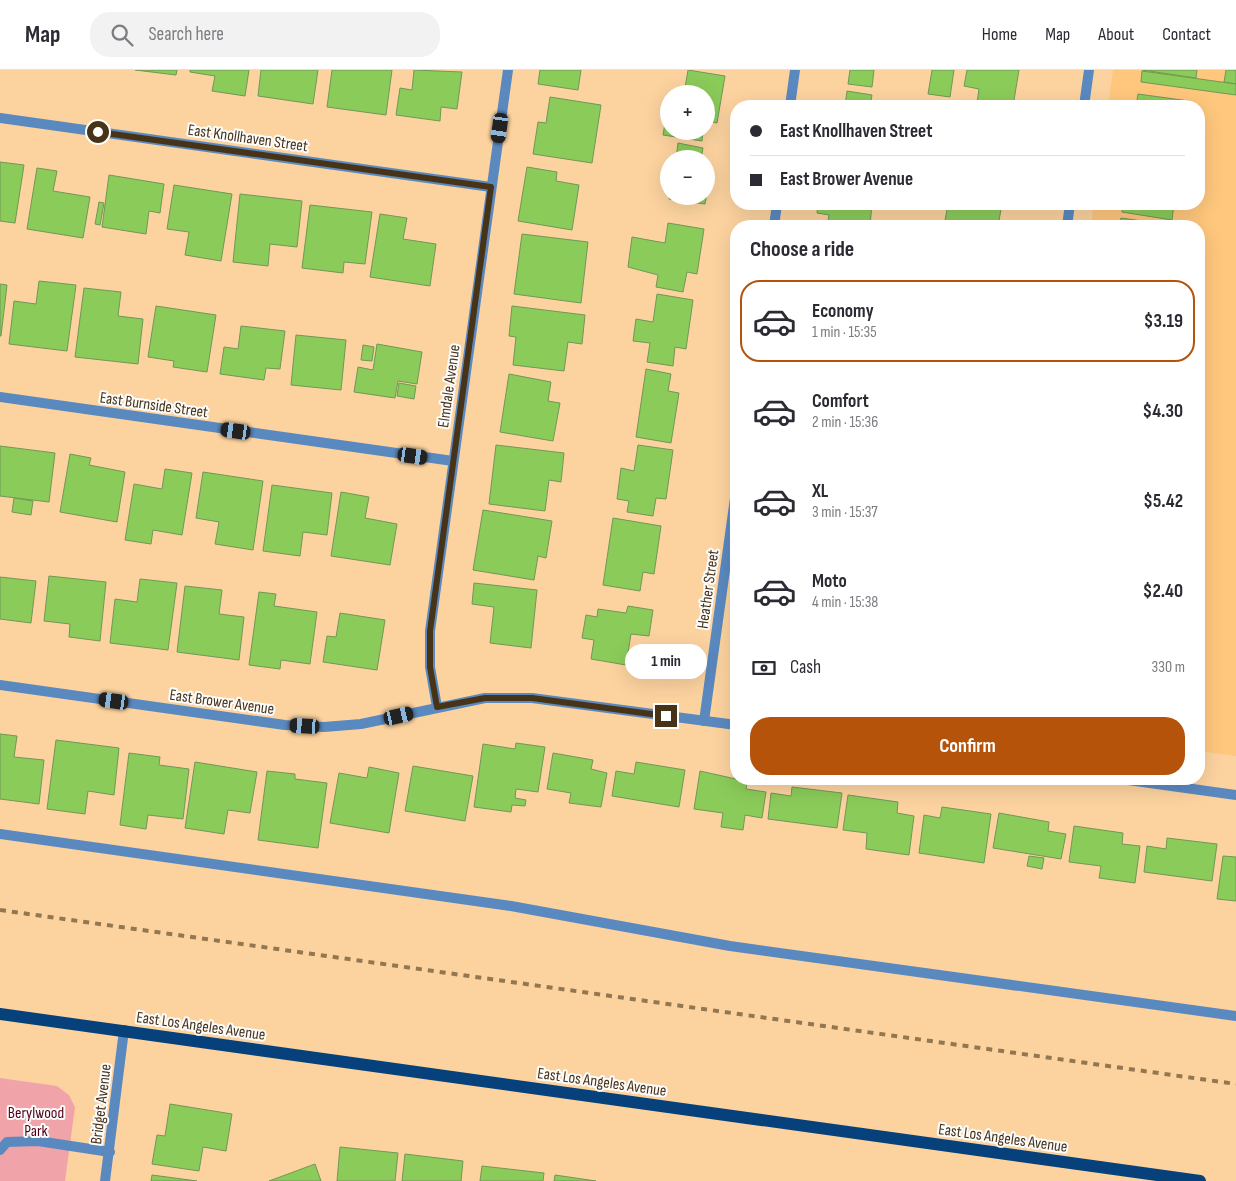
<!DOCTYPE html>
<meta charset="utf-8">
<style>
body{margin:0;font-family:"Sofia Sans Condensed",sans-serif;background:#f2f2f3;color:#2b2b33;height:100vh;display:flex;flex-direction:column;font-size:19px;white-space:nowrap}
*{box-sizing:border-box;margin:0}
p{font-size:16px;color:#7c7c81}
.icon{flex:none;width:28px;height:28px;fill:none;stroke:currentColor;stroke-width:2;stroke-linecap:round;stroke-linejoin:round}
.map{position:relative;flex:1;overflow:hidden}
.sheet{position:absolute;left:730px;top:150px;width:475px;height:565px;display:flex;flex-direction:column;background:#fff;border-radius:20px;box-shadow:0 5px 20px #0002}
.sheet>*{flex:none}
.hud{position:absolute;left:730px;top:30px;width:475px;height:110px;border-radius:20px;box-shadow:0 5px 20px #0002;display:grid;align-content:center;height:110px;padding:0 20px;background:#fff}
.buttons{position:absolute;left:660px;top:15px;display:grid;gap:10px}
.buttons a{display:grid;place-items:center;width:55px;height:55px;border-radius:50%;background:#fff;box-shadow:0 5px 20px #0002;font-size:25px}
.end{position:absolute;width:22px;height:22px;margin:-11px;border:6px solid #473318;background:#fff;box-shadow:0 0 0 2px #fff}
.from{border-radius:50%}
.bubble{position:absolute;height:35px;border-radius:18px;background:#fff;box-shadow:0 5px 20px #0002;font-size:16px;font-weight:700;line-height:35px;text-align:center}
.car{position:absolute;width:15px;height:30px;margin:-15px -8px;border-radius:6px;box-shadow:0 0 4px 1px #0007;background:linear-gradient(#222 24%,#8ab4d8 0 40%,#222 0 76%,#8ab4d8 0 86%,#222 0)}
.hud b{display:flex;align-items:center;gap:18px;height:48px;font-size:19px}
.hud b+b{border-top:1px solid #e1e1e2}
.hud i{width:12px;height:12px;background:#2b2b33}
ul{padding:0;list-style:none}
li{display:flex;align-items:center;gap:15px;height:82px;margin:0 10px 8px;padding:0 10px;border:2px solid transparent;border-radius:20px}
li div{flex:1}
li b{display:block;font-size:19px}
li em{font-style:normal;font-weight:700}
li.selected{border-color:#b45309}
li>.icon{width:45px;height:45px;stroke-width:1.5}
h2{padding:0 20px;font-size:22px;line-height:60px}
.pay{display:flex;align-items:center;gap:12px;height:55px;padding:0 20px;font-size:19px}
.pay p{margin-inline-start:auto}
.cta{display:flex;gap:10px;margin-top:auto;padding:10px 20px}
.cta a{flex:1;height:58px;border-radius:20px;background:#b45309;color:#fff;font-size:20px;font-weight:700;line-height:58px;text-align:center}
header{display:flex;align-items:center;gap:30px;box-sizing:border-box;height:70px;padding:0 25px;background:#fff;border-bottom:1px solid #e1e1e2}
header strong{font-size:24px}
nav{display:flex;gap:28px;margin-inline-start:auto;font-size:18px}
.search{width:350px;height:45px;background:#f2f2f3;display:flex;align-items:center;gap:12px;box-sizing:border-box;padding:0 18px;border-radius:20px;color:#7c7c81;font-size:19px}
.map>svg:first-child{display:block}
.built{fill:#ffc77d}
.green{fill:#f1a3aa}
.building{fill:#8bcb5a;stroke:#719756}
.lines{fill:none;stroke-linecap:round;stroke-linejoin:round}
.lane{stroke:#5a89c0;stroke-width:10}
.street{stroke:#5a89c0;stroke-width:10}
.primary{stroke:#06417b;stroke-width:12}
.rail{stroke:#937751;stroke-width:4;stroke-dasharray:6 6;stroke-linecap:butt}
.route{stroke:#473318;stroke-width:6}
.labels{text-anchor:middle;stroke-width:4;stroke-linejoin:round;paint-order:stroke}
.street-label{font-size:16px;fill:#473318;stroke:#fcfcfc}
.park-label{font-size:16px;fill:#530018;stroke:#fcfcfc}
</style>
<header>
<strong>Map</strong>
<div class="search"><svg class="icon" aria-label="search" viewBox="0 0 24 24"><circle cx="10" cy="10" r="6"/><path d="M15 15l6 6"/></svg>Search here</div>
<nav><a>Home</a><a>Map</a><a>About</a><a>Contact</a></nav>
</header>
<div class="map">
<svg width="1236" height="1111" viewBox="0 0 1236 1111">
<rect width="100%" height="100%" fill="#fcd39f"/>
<polygon class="built" points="1113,0 1236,0 1236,686 1199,681 1199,156 1091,156 1094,134 1199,134 1199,36 1108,36"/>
<polygon class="green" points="0,1008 57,1016 69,1025 75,1037 65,1111 0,1111"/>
<g class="building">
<polygon points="135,0 177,0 176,5"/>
<polygon points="190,0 249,0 245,26 212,21 215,6 190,2"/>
<polygon points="261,0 318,0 313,34 258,26"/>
<polygon points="332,0 392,0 386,45 327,37"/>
<polygon points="414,0 462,2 457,39 441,37 440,51 396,45 400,18 412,20"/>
<polygon points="540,0 581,0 578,20 538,14"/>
<polygon points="688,0 725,6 717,53 706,51 706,24 684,24"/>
<polygon points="850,0 874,0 872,17 848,14"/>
<polygon points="932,0 954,0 950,27 928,24"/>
<polygon points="967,0 1019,0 1013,36 977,33 979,19 964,16"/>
<polygon points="1142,0 1197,0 1196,8"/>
<polygon points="1226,0 1236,0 1236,14 1224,12"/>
<polygon points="1142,1 1236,14 1236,25 1141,12"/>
<polygon points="847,21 872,25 871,31 886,33 885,36 845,36"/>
<polygon points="1138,24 1189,31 1188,36 1136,36"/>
<polygon points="550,27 601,35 592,93 533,84 538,52 546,53"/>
<polygon points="669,30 669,61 703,61 702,71 663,65"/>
<polygon points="678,73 703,78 701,89 676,89"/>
<polygon points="0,92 24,95 15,153 0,151"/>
<polygon points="527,97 557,102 556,111 579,115 572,160 518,151"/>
<polygon points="706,97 712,98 705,134 669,129 670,126 706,126"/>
<polygon points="37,98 57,101 53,121 90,127 83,168 27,159"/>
<polygon points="109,105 164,114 160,143 149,141 146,164 102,157"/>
<polygon points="174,115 232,124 221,191 185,185 189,162 167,159"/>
<polygon points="240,124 302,131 297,177 270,174 268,196 233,192"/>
<polygon points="99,132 104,133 100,155 95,154"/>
<polygon points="818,134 872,134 870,156 827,156 829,145 817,143"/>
<polygon points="948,134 1002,134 998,156 944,156"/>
<polygon points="1123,134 1174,134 1172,150 1122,142"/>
<polygon points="310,135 372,142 365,194 344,192 343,203 302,198"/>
<polygon points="380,144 407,148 403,169 436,174 430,216 370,207"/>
<polygon points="1121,148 1171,155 1170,156 1119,156"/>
<polygon points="668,153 704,159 697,204 687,202 683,222 656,217 658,205 628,197 632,167 665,173"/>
<polygon points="522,164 588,172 581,233 514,224"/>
<polygon points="39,211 76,215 67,281 9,274 14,231 36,234"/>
<polygon points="0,214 7,215 1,266 0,266"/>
<polygon points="84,218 121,222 118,246 143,249 138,294 75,287"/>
<polygon points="657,224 693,230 686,279 675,277 673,296 647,292 650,273 633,271 636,249 653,252"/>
<polygon points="156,236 216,245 207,302 173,297 174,291 148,287"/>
<polygon points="512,236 585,245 582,274 568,272 564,301 513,295 516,267 509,266"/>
<polygon points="241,256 285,261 280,299 266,298 264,310 220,304 224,277 238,279"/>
<polygon points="296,265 346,270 341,320 291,315"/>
<polygon points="377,274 422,282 417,314 398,311 395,328 354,322 358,297 373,300"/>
<polygon points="363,275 374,277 372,291 361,290"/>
<polygon points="646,299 671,304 668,321 679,323 671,373 636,367"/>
<polygon points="509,304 551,312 548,331 560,333 553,371 500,362"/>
<polygon points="399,313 416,316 414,329 397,326"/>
<polygon points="496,375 564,383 561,412 549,410 545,441 489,434"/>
<polygon points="638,375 673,380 666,429 656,428 653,446 627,442 629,431 617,429 621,398 634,401"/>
<polygon points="0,376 55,383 49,432 0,426"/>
<polygon points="70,384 91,388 89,395 125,402 117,452 60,442"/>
<polygon points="165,399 192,403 182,465 153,460 151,474 125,470 134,414 162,419"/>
<polygon points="203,402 263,411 253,480 215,474 219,452 196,448"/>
<polygon points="272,415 332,423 327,465 303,462 300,486 263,481"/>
<polygon points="341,422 369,427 365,448 397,454 390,495 331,486"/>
<polygon points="14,428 33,431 31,445 12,442"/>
<polygon points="483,440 552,451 546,488 538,486 534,510 473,500"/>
<polygon points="613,448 661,456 654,504 643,502 640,521 603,515"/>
<polygon points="49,506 106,512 100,571 69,567 70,554 44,551"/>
<polygon points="0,507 36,511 31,553 0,549"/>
<polygon points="140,509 177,513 168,580 110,573 115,529 137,532"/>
<polygon points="474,513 537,520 531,578 490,573 494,537 472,534"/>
<polygon points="185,516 222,520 219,544 244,547 239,590 177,582"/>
<polygon points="259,522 276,524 274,536 317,542 310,594 281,590 280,599 249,595"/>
<polygon points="628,536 653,540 649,566 631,564 626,595 591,589 594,570 582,568 586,545 597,547 598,539 626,543"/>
<polygon points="340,543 385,550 377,600 323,592 327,566 336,567"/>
<polygon points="0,664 17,666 14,687 44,690 39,734 0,729"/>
<polygon points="56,670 119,678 114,725 88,721 85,744 47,739"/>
<polygon points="516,673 545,677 538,722 516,719 515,728 526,730 525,736 512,735 511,742 474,737 483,674 515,679"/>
<polygon points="129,683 160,687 159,695 189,699 183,749 148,745 146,759 120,755"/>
<polygon points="553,683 593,690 591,699 607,703 601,737 569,733 571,723 547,719"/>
<polygon points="195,692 257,702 250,743 228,740 224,764 185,758"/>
<polygon points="636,692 685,700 679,737 612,726 616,701 634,704"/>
<polygon points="413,696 473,706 465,751 405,741"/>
<polygon points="369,697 399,703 389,763 330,753 339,703 367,708"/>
<polygon points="267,701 295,704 295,709 327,713 318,778 258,770"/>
<polygon points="700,701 736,709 748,709 746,719 766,722 762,748 745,745 743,760 721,757 723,743 694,739"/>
<polygon points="792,717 842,723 837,758 768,749 771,723 791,726"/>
<polygon points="848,725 898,732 897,743 914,746 909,785 866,779 867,763 843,760"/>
<polygon points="942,737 991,744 984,793 919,783 924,745 940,748"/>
<polygon points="999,743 1049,752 1048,761 1066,764 1061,789 993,778"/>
<polygon points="1074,756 1123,763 1122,774 1140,776 1135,813 1099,808 1101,796 1069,792"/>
<polygon points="1167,768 1217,774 1212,811 1144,802 1147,776 1166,779"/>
<polygon points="1029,786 1044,788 1042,799 1027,796"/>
<polygon points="1223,786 1236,787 1236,831 1217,829"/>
<polygon points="170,1034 232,1044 226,1081 203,1077 199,1101 152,1094 157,1065 165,1066"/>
<polygon points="340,1077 398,1083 395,1111 337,1111"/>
<polygon points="405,1084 463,1091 461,1111 402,1111"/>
<polygon points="315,1094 321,1111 269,1111"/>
<polygon points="482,1096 544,1103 543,1111 480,1111"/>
<polygon points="152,1105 197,1111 151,1111"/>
<polygon points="555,1105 596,1111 554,1111"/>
</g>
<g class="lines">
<g class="lane">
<polyline points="0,764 511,836 730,876 1236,946"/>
<polyline points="0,1080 7,1072 38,1071 110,1082"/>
</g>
<g class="street">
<polyline points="790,36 795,0"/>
<polyline points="1084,36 1089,0"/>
<polyline points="0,48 491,117"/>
<polyline points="774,156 777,134"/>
<polyline points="1067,156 1070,134"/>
<polyline points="0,327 453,391"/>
<polyline points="0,615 285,655 324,657 361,654 485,628 532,628 736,655"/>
<polyline points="437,637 430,597 430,561 508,0"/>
<polyline points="704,651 736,421"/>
<polyline points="1121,709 1236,725"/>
<polyline points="105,1111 124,960"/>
</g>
<polyline class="primary" points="0,944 1200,1111"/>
<polyline class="rail" points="0,840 1236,1014"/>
</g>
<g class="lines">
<polyline class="route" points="98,62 491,117 430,561 430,597 437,637 485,628 532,628 666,646"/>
</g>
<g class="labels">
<g class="street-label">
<text transform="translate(248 67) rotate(8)" y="6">East Knollhaven Street</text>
<text transform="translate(448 316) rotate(-82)" y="6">Elmdale Avenue</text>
<text transform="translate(154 334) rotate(8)" y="6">East Burnside Street</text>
<text transform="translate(707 519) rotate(-82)" y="6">Heather Street</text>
<text transform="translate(222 631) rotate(8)" y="6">East Brower Avenue</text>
<text transform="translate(201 955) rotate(8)" y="6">East Los Angeles Avenue</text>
<text transform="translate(602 1011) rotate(8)" y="6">East Los Angeles Avenue</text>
<text transform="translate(100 1034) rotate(-83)" y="6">Bridget Avenue</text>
<text transform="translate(1003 1067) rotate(8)" y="6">East Los Angeles Avenue</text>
</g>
<g class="park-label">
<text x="36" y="1048">Berylwood<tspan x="36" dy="18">Park</tspan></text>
</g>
</g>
</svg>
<div class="buttons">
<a>+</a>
<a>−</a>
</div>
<i class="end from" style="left:98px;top:62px"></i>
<i class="end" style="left:666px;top:646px"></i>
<div class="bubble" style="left:625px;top:574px;width:82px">1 min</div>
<i class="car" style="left:500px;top:58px;rotate:188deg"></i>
<i class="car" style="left:236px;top:361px;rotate:278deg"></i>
<i class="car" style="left:413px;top:386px;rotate:98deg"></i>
<i class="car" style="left:114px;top:631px;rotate:278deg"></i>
<i class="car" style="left:399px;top:646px;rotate:77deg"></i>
<i class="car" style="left:305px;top:656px;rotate:273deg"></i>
<div class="hud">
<b><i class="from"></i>East Knollhaven Street</b>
<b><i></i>East Brower Avenue</b>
</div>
<section class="sheet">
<h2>Choose a ride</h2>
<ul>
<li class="selected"><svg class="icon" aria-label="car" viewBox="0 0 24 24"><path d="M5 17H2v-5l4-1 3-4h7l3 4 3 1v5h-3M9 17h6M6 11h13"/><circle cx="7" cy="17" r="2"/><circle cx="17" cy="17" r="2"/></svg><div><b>Economy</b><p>1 min · 15:35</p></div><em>$3.19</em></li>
<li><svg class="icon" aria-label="car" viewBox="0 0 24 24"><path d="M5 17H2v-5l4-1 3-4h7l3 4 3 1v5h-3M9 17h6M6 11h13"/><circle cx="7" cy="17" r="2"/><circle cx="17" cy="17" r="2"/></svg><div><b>Comfort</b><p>2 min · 15:36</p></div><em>$4.30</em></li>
<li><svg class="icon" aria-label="car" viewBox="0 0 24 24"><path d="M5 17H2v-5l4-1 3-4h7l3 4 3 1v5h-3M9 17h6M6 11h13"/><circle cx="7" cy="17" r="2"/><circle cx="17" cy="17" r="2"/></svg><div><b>XL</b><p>3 min · 15:37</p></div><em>$5.42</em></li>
<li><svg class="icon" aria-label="car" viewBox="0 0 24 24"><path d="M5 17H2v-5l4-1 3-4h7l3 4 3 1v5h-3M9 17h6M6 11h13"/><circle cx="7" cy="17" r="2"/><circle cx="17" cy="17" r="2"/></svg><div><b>Moto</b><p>4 min · 15:38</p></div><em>$2.40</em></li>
</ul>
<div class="pay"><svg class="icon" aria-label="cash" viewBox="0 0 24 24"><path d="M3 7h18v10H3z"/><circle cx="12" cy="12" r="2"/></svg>Cash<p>330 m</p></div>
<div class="cta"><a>Confirm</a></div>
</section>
</div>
